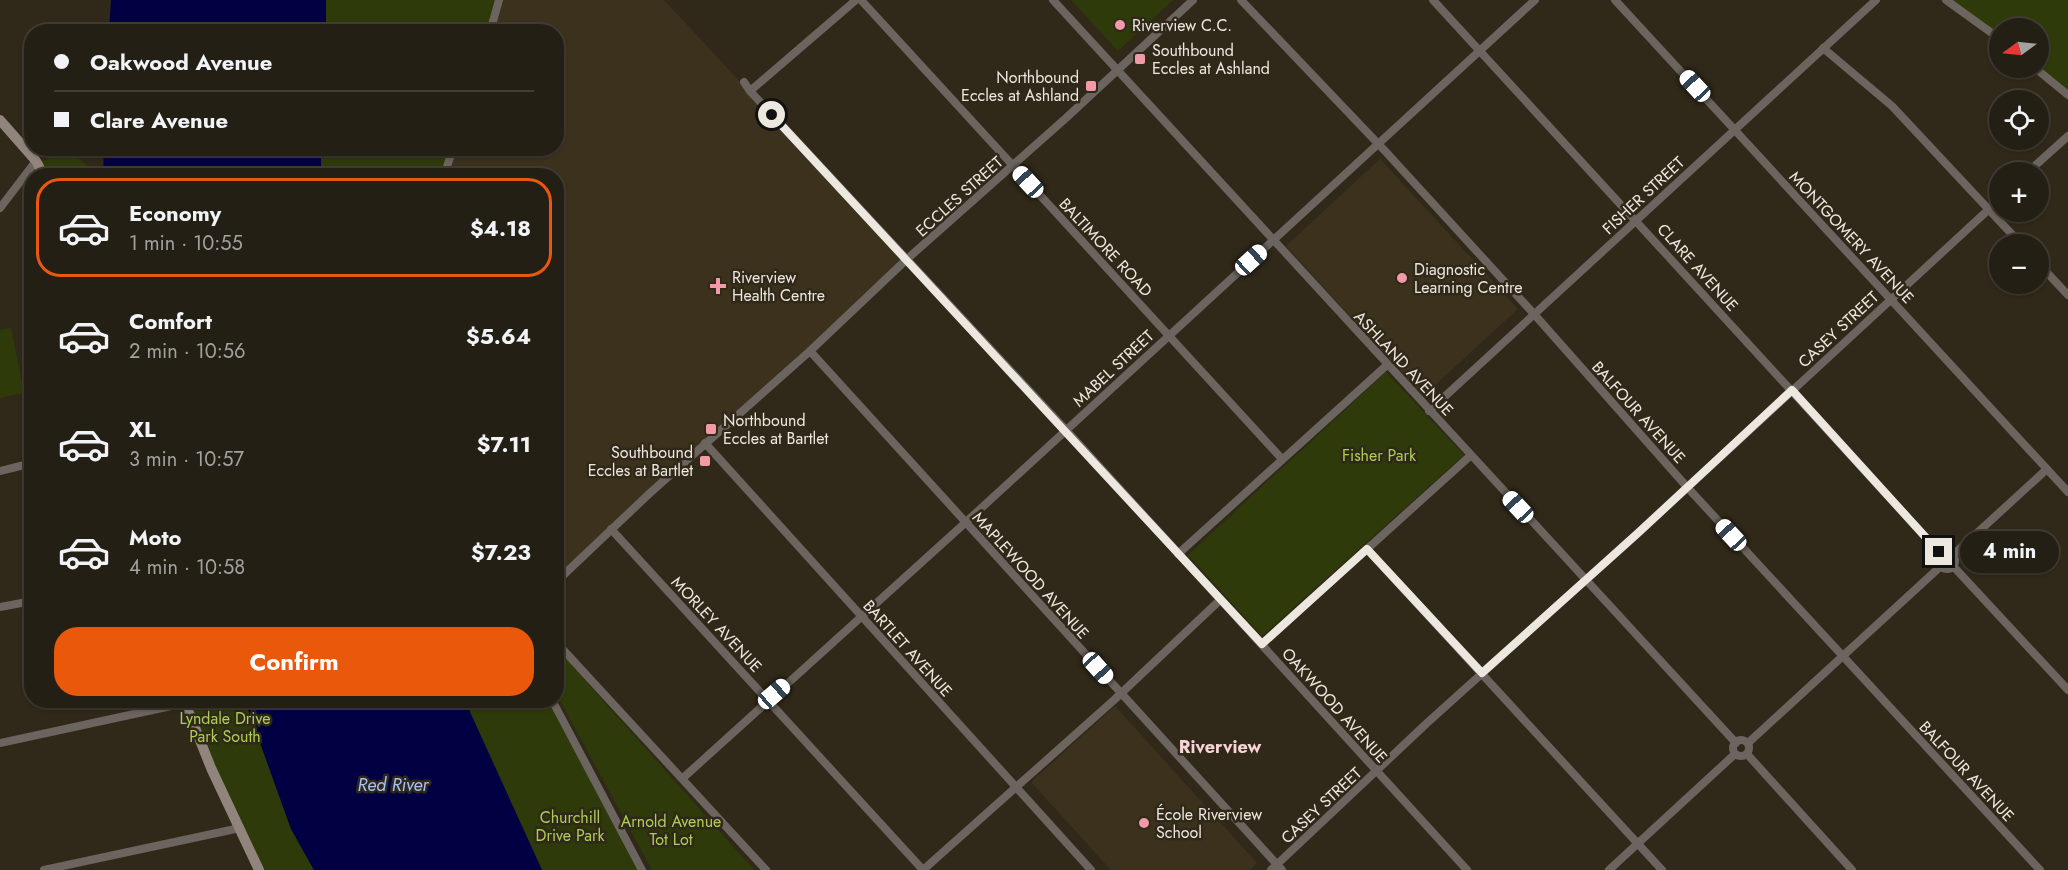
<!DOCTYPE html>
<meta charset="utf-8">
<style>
body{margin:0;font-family:Jost,sans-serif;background:#302c22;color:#f1f3f6;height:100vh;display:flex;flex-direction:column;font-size:22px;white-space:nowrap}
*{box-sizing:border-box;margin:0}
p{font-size:20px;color:#a3a2a0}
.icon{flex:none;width:33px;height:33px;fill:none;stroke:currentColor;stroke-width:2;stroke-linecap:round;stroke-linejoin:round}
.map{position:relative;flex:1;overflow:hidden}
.sheet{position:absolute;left:24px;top:168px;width:540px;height:540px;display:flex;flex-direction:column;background:#241f14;border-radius:24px;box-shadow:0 2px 4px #0004,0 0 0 2px #413d34}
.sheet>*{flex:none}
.hud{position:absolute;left:24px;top:24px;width:540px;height:132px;border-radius:24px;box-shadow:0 2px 4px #0004,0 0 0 2px #413d34;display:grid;align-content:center;height:132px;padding:0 30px;background:#241f14}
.needle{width:39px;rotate:255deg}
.controls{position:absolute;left:1989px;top:18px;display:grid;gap:12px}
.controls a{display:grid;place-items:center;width:60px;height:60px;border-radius:50%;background:#241f14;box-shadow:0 2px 4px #0004,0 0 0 2px #413d34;font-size:30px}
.end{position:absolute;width:27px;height:27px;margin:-14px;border:8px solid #ede8df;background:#111;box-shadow:0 0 0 3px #111}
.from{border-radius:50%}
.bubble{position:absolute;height:42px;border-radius:21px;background:#241f14;box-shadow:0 2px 4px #0004,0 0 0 2px #413d34;font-size:20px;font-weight:700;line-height:42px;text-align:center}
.car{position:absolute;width:18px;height:36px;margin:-18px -9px;border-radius:8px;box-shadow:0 0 4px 2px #0007;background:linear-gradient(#fff 24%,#345 0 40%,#fff 0 76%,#345 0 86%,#fff 0)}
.hud b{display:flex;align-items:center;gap:21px;height:57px;font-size:22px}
.hud b+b{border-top:2px solid #413d34}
.hud i{width:15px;height:15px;background:#f1f3f6}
ul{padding:10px 0 0;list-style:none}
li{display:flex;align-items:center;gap:18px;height:99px;margin:0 12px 9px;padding:0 18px;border:3px solid transparent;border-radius:24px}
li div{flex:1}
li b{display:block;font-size:22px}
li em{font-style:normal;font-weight:700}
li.selected{border-color:#ea580c}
li>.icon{width:54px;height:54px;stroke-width:1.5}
.action{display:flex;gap:12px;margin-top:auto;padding:12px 30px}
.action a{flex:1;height:69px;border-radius:24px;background:#ea580c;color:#fff;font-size:24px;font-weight:700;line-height:69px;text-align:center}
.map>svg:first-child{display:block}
.built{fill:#3c311d}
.green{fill:#2e3a09}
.water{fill:#000043}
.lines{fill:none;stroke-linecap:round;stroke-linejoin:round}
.street{stroke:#6b645f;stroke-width:8}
.secondary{stroke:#90847d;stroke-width:10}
.route{stroke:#ede8df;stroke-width:8}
.poi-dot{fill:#f39aa9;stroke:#30291a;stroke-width:2}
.labels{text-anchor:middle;stroke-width:5;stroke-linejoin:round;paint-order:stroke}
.poi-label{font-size:16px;fill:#ede8df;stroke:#30291a;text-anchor:start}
.street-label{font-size:16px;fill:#ede8df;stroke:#30291a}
.park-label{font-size:16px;fill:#aecf56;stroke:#30291a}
.neighbourhood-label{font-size:18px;font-weight:bold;fill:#f8d4d9;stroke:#30291a}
.water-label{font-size:18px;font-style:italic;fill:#a4c3fe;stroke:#30291a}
</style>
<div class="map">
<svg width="2068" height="870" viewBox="0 0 2068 870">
<rect width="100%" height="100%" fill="#30291a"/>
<g class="built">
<polygon points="499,0 664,0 906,260 557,582 556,176 444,176 453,149 556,148 556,32 490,31"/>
<polygon points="1380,159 1518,309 1423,396 1286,246"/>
<polygon points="1115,706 1257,863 1250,870 1111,870 1031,782"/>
</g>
<g class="green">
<polygon points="326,0 499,0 490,31 326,32"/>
<polygon points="1071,0 1173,0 1118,51"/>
<polygon points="1946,0 2068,0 2068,95 2038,68 2038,28 2000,28 1999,39"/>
<polygon points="321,149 453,149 444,175 321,176"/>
<polygon points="69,151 99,175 44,175 36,163"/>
<polygon points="11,328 24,393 0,398 0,330"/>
<polygon points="1386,372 1464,455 1262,636 1188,555"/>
<polygon points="556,649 557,649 754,870 652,870 557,695"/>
<polygon points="184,701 245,701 291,829 314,870 259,870"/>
<polygon points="465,701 552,701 642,870 542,870"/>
</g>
<g class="water">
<polygon points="111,0 326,0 326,31 109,31"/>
<polygon points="104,149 321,149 321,175 103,175"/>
<polygon points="245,701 465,701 542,870 314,870 291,829"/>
</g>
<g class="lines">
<g class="street">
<polyline points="861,0 1282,459"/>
<polyline points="1053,0 1736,743"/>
<polyline points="1241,0 1386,152 1534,314 1687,487 2040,870"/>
<polyline points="1433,0 1942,555"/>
<polyline points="1615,0 2068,492"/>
<polyline points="1946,0 2000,39"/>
<polyline points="490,32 499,0"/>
<polyline points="1823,48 1892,106 2021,244"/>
<polyline points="2035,68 2068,95"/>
<polyline points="744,82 750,91 1066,430 1467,870"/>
<polyline points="750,91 856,0"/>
<polyline points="2028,172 2068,136"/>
<polyline points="444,176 453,148"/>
<polyline points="0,208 36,161"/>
<polyline points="2038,263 2068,295"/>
<polyline points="810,351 1282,870"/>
<polyline points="1429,411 1876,0"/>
<polyline points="705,443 1091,870"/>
<polyline points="0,471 32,463"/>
<polyline points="611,529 923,870"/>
<polyline points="1367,549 1662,870"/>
<circle cx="1947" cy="561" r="8"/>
<polyline points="1178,554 1387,365"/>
<polyline points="1953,555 2047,469"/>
<polyline points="1953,566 2068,690"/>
<polyline points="556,582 650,493 810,351 906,260 1066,118 1193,0"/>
<polyline points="0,607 32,601"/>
<polyline points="556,642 766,870"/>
<polyline points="1262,644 1470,456"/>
<polyline points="552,700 642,870"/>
<circle cx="1741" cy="748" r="8"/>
<polyline points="0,743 185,703"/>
<polyline points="1748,743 1941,566"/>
<polyline points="1747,754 1852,870"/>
<polyline points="683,778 965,523 1535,0"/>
<polyline points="44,870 240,828"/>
<polyline points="923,870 1114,700 1220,600"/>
<polyline points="1271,870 1427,723 1638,533 2000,199"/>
<polyline points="1609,870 1735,754"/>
</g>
<g class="secondary">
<polyline points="0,120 36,161 44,176"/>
<polyline points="184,700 211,768 259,870"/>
</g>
</g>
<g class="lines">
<polyline class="route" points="772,115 1262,644 1367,549 1482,673 1638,533 1792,390 1939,552"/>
</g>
<g class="poi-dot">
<circle cx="1120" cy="25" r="6"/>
<rect x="1134" y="53" width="12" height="12" rx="3"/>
<rect x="1085" y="80" width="12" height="12" rx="3"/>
<circle cx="1402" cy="278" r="6"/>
<path d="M715 277h6v6h6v6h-6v6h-6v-6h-6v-6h6z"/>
<rect x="705" y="423" width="12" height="12" rx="3"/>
<rect x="699" y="455" width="12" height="12" rx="3"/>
<circle cx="1144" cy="823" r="6"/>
</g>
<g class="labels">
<g class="poi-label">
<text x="1132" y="31">Riverview C.C.</text>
<text x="1152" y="56">Southbound<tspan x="1152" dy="18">Eccles at Ashland</tspan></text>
<text x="1079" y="83" text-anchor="end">Northbound<tspan x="1079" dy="18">Eccles at Ashland</tspan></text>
<text x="1414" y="275">Diagnostic<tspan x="1414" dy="18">Learning Centre</tspan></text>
<text x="732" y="283">Riverview<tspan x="732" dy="18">Health Centre</tspan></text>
<text x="723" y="426">Northbound<tspan x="723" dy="18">Eccles at Bartlet</tspan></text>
<text x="693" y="458" text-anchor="end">Southbound<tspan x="693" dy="18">Eccles at Bartlet</tspan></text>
<text x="1156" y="820">École Riverview<tspan x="1156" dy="18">School</tspan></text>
</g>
<g class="street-label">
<text transform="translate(1643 195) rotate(-43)" y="6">FISHER STREET</text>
<text transform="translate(959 196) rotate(-42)" y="6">ECCLES STREET</text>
<text transform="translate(1852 237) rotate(47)" y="6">MONTGOMERY AVENUE</text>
<text transform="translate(1106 247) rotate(47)" y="6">BALTIMORE ROAD</text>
<text transform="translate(1698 267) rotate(48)" y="6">CLARE AVENUE</text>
<text transform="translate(1838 329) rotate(-43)" y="6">CASEY STREET</text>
<text transform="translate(1404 363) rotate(47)" y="6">ASHLAND AVENUE</text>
<text transform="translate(1113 368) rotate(-43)" y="6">MABEL STREET</text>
<text transform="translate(1639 412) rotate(48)" y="6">BALFOUR AVENUE</text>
<text transform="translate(1031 575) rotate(48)" y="6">MAPLEWOOD AVENUE</text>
<text transform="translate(717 624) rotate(47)" y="6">MORLEY AVENUE</text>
<text transform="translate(908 648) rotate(48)" y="6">BARTLET AVENUE</text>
<text transform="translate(1335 705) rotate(48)" y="6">OAKWOOD AVENUE</text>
<text transform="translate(1967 771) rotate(47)" y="6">BALFOUR AVENUE</text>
<text transform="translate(1321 805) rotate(-43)" y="6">CASEY STREET</text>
</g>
<g class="park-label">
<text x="1379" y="461">Fisher Park</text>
<text x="225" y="724">Lyndale Drive<tspan x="225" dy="18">Park South</tspan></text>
<text x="570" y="823">Churchill<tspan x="570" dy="18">Drive Park</tspan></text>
<text x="671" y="827">Arnold Avenue<tspan x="671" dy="18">Tot Lot</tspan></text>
</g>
<g class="neighbourhood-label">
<text x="1220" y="753">Riverview</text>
</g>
<g class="water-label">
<text x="393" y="791">Red River</text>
</g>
</g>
</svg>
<div class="controls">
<a><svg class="needle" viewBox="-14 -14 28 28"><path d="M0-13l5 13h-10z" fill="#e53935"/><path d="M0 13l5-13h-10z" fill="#a3a2a0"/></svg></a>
<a><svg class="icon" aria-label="locate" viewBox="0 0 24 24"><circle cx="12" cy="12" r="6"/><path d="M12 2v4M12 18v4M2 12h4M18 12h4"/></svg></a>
<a>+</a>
<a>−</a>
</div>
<i class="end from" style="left:772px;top:115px"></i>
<i class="end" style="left:1939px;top:552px"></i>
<div class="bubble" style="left:1960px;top:531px;width:99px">4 min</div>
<i class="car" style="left:1695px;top:86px;rotate:317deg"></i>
<i class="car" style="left:1028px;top:182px;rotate:317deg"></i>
<i class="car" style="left:1251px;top:260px;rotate:48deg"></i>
<i class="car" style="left:1518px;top:507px;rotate:317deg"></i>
<i class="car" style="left:1731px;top:535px;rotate:317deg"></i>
<i class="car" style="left:1098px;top:668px;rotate:138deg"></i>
<i class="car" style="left:774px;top:694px;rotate:49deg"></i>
<div class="hud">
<b><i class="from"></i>Oakwood Avenue</b>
<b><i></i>Clare Avenue</b>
</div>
<section class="sheet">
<ul>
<li class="selected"><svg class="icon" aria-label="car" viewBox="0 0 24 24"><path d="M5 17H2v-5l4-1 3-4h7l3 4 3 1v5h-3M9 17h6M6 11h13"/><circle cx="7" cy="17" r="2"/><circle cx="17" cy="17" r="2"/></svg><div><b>Economy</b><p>1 min · 10:55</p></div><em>$4.18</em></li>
<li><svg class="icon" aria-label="car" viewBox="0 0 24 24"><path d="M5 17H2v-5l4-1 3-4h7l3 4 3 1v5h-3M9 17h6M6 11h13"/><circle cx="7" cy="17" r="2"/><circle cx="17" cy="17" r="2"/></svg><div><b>Comfort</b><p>2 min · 10:56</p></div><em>$5.64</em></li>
<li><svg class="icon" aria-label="car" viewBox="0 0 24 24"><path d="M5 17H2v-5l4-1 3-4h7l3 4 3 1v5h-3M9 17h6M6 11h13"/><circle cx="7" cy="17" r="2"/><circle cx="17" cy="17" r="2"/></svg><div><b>XL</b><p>3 min · 10:57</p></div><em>$7.11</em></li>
<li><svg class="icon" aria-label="car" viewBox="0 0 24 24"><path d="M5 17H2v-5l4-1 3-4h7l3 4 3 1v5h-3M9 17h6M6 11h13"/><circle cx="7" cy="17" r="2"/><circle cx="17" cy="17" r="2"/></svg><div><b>Moto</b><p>4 min · 10:58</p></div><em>$7.23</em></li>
</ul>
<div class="action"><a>Confirm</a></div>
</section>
</div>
